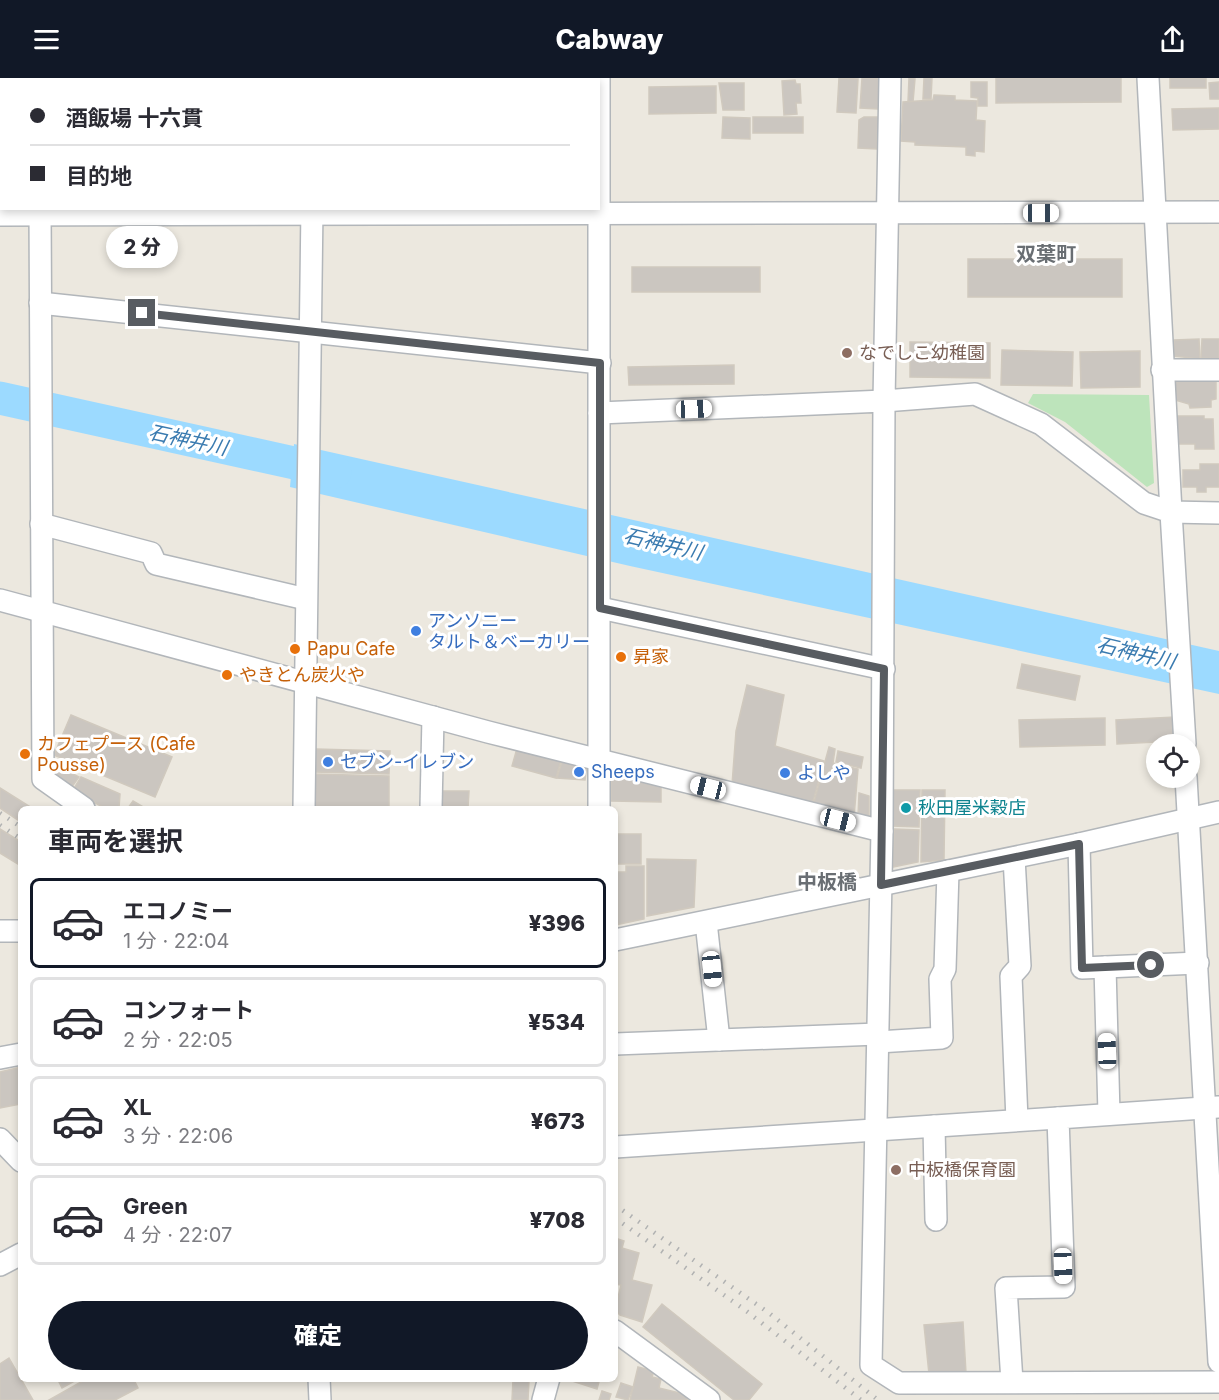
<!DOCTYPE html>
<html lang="ja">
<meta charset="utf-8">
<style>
body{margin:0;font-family:Inter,"Noto Sans JP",sans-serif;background:#f7f7f7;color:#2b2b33;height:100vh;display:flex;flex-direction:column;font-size:22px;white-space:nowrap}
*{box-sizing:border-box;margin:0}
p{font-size:20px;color:#7c7c81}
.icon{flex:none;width:33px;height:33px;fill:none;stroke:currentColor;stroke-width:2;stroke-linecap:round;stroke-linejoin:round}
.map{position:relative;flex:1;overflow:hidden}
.drawer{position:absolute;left:18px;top:728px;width:600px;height:576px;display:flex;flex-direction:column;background:#fff;border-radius:9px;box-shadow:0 3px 9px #0003}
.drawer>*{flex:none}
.top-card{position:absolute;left:0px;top:0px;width:600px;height:132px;box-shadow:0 3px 9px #0003;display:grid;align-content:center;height:132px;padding:0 30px;background:#fff}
.fabs{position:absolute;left:1146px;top:656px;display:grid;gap:12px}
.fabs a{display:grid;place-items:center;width:54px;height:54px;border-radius:50%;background:#fff;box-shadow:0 3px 9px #0003;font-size:30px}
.end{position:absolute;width:27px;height:27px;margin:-14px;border:8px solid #585c61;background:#fff;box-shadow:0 0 0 3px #fff}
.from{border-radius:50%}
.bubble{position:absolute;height:42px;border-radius:21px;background:#fff;box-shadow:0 3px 9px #0003;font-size:20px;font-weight:800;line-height:42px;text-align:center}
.car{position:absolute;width:18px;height:36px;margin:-18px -9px;border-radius:8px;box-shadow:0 0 4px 2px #0007;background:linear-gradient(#fff 24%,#345 0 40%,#fff 0 76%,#345 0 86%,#fff 0)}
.top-card b{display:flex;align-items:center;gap:21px;height:57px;font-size:22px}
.top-card b+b{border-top:2px solid #e1e1e2}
.top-card i{width:15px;height:15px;background:#2b2b33}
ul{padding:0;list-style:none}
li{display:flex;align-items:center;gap:18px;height:90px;margin:0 12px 9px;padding:0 18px;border:3px solid #e1e1e2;border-radius:9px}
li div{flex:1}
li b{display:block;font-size:22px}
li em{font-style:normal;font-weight:800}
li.current{border-color:#111827}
li>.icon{width:54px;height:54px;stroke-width:1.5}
h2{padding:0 30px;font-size:27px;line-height:72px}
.primary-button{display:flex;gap:12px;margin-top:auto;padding:12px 30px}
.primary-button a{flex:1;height:69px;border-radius:36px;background:#111827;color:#fff;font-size:24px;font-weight:800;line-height:69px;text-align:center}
header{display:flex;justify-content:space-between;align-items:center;height:78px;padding:0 30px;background:#111827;color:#fff;font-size:27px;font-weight:800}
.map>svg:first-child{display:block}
.green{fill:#bde4bb}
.water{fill:#9cdaff}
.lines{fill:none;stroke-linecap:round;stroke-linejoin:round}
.river{stroke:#9cdaff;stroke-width:33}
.building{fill:#cbc6c0;stroke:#d0c9be;stroke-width:1.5}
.minor-casing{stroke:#b2b6ba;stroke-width:24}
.minor{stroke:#fff;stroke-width:21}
.rail{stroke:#b1b2b2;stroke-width:4.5;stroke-dasharray:1.5 8;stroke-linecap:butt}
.route{stroke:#585c61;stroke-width:8}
.education-dot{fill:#8d6e63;stroke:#fff;stroke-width:2}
.shop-dot{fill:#3f7fe0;stroke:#fff;stroke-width:2}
.food-dot{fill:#e8710a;stroke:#fff;stroke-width:2}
.culture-dot{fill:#0f9aa8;stroke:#fff;stroke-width:2}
.labels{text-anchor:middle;stroke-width:6;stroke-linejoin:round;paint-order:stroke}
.education-label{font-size:18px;fill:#785e54;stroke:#fff;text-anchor:start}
.shop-label{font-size:18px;fill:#366cbe;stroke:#fff;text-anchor:start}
.food-label{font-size:18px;fill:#c56008;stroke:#fff;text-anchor:start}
.culture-label{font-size:18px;fill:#0d838f;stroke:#fff;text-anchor:start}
.neighbourhood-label{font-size:20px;font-weight:bold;fill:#696e73;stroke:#fff}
.water-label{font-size:20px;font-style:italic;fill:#3a7bb0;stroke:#fff}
</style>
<header><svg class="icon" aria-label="menu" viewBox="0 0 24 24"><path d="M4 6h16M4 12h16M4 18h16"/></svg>Cabway<svg class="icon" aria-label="share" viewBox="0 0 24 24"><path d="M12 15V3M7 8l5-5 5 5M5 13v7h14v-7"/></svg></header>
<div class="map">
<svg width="1219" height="1322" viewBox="0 0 1219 1322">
<rect width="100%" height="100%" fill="#ece8df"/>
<polygon class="green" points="1033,316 1149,317 1154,405 1147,409 1065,344 1028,325"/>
<polygon class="water" points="294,366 1219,573 1219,616 630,488 290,409"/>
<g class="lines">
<polyline class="river" points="0,320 335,394"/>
</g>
<g class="building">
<polygon points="494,0 583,0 583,2 495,2"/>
<polygon points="839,0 858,1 856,35 837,34"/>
<polygon points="862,0 880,1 878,31 860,30"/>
<polygon points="909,0 915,1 913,24 908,24"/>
<polygon points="924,0 932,0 931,21 923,21"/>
<polygon points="996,0 1121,0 1121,24 996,25"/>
<rect x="1170" y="0" width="36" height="10"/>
<polygon points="795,2 796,6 800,6 801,25 796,25 797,36 784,37 782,3"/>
<polygon points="971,4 987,4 987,28 978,28 978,20 971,19"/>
<polygon points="1219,4 1219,21 1210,21 1209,5"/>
<polygon points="719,5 744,5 744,32 723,32"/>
<polygon points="716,8 716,35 649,36 649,9"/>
<polygon points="934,17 955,18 955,22 977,23 976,42 985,43 984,74 975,73 975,78 966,77 966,69 915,67 915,64 901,63 903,24 933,22"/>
<polygon points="1219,30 1219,51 1173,52 1172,31"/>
<polygon points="723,39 750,40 750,61 722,60"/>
<rect x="753" y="39" width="50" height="16"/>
<polygon points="864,39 878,39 877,71 858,70 859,42"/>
<rect x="968" y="181" width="154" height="38"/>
<rect x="632" y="189" width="128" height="25"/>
<polygon points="1199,261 1200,281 1174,278 1174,262"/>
<polygon points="1202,261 1219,261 1219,281 1201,280"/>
<polygon points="910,264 990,265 990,300 910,299"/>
<polygon points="1002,272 1073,274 1072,308 1001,307"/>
<polygon points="1140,273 1140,309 1081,310 1080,274"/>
<polygon points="734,287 734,306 629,307 628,289"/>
<polygon points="1216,299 1216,321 1211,322 1211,329 1190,330 1189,326 1175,322 1175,301"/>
<polygon points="1177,338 1204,338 1204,341 1213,341 1214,371 1195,371 1195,366 1177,366"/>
<polygon points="1200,386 1219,386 1219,409 1206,409 1206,414 1197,414 1197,409 1183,409 1183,392 1200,392"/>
<polygon points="1022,586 1080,598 1075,622 1017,610"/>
<polygon points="747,607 784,617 775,668 824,683 812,727 732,707 736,653"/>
<polygon points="71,637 172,679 155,719 54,677"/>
<polygon points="1175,639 1176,663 1117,666 1116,642"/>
<polygon points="1105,640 1105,667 1020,669 1019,642"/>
<polygon points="518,667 562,679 556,700 512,688"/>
<polygon points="829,669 835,671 833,685 858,691 854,739 813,728"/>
<polygon points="315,671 390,673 389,696 314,694"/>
<polygon points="838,673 863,679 861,690 836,684"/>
<polygon points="563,680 587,686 585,702 557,700"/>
<polygon points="52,685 79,699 71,710 51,698"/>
<polygon points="611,691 661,702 661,724 611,723"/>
<polygon points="313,696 389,698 389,730 312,730"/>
<polygon points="81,699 120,716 119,730 104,730 73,712"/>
<polygon points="0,710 32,730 21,730 21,744 0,730"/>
<polygon points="893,712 920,712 919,749 892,748"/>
<polygon points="922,712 945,712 944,782 921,784"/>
<polygon points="440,713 469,713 468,730 439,730"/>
<polygon points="859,715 869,718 869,742 858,738"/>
<polygon points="133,723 145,730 128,730"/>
<polygon points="0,751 21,764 21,788 0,775"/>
<polygon points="894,751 919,752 918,784 893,789"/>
<rect x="615" y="756" width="26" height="30"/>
<polygon points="647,781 696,782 694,829 647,838"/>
<polygon points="626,788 644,788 644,841 615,847 615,794 626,794"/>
<polygon points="21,989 21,1026 0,1030 0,994"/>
<polygon points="615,1160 624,1163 622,1170 639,1175 632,1202 652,1207 642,1244 620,1237 615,1232 621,1207 615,1206"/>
<polygon points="662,1226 762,1306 749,1322 734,1322 643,1249"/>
<polygon points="963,1244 966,1295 929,1296 924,1247"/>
<polygon points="9,1280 33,1322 0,1322 0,1286"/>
<polygon points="638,1289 654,1293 652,1299 661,1301 659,1310 688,1317 687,1322 630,1322"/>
<polygon points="57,1300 77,1300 78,1301 62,1310"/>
<polygon points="88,1300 133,1300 138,1310 115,1322 49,1322"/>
<polygon points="563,1300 600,1300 597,1311"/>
<polygon points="513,1302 529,1302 528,1322 512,1322"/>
<polygon points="621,1305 633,1309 628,1322 616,1319"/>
<polygon points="602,1313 611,1316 609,1322 599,1322"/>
</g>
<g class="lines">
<g class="minor-casing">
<g id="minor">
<polyline points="890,0 884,323 975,316 1041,346 1144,425 1171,434 1185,666"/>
<polyline points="1148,0 1171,434 1219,435"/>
<polyline points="40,2 40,0"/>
<polyline points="314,2 314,0"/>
<polyline points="40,130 43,701 84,730"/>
<polyline points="0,137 1219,134"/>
<polyline points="40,225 600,285"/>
<polyline points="1162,292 1219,292"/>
<polyline points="41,446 151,475 156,486 306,521"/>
<polyline points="0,522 488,654 882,753 884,323 599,335"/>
<polyline points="600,530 884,591"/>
<polyline points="1186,699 1219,1284"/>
<polyline points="304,730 312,130"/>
<polyline points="431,730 433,639"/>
<polyline points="599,730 599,0"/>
<polyline points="882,753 871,1287 899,1305 1219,1304"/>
<polyline points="1079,766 1082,890 1198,885"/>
<polyline points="1014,780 1020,888 1011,898 1017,1042"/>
<polyline points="706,844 719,962"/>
<polyline points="0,853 21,853"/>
<polyline points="615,862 1079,766 1219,734"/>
<polyline points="1105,889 1109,1036"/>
<polyline points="878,964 942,960 940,901 945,891 948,793"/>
<polyline points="615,966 878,956"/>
<polyline points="0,980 21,976"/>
<polyline points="934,1048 936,1142"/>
<polyline points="0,1061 21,1083"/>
<polyline points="615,1069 1058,1040"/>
<polyline points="0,1187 21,1176"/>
<polyline points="615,1253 709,1322"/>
<polyline points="319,1300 320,1322"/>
<polyline points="1012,1304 1006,1210 1064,1209 1058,1040 1218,1029"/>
<polyline points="543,1322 549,1300"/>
</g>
</g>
<use href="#minor" class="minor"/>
<g class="rail">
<polyline points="0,735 21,749"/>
<polyline points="0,747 21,761"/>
<polyline points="615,1127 769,1235 878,1322"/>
<polyline points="615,1140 745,1232 861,1322"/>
</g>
</g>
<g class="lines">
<polyline class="route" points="142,235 600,285 600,530 884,591 881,807 1079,766 1082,890 1151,887"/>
</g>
<g class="education-dot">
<circle cx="847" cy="275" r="6"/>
<circle cx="896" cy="1092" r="6"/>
</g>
<g class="shop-dot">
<circle cx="416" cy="553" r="6"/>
<circle cx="328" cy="684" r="6"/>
<circle cx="579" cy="694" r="6"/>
<circle cx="785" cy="695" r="6"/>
</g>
<g class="food-dot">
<circle cx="295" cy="571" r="6"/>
<circle cx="621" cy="579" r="6"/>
<circle cx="227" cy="597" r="6"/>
<circle cx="25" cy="676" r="6"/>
</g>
<circle class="culture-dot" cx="906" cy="730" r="6"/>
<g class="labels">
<g class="education-label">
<text x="859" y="281">なでしこ幼稚園</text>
<text x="908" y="1098">中板橋保育園</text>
</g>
<g class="shop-label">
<text x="428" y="549">アンソニー<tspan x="428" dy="21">タルト＆ベーカリー</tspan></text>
<text x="340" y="690">セブン-イレブン</text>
<text x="591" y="700">Sheeps</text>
<text x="797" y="701">よしや</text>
</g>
<g class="food-label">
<text x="307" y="577">Papu Cafe</text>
<text x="633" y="585">昇家</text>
<text x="239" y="603">やきとん炭火や</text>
<text x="37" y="672">カフェプース (Cafe<tspan x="37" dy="21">Pousse)</tspan></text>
</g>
<g class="culture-label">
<text x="918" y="736">秋田屋米穀店</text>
</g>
<g class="neighbourhood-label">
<text x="1046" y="183">双葉町</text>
<text x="827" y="811">中板橋</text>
</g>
<g class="water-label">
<text transform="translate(188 362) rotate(12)" y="7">石神井川</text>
<text transform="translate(663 466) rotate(13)" y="7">石神井川</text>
<text transform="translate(1136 575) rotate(13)" y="7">石神井川</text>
</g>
</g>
</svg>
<div class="fabs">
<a><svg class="icon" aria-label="locate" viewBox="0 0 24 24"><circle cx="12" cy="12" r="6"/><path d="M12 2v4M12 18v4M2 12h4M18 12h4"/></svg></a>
</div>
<i class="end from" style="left:1151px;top:887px"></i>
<i class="end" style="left:142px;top:235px"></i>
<div class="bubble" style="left:106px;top:148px;width:72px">2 分</div>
<i class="car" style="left:1041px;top:135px;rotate:90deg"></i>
<i class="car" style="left:694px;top:331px;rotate:88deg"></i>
<i class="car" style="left:708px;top:710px;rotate:284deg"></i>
<i class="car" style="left:838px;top:742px;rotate:104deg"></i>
<i class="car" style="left:712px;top:891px;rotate:174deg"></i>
<i class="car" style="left:1107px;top:973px;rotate:358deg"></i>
<i class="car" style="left:1063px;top:1188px;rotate:178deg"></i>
<div class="top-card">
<b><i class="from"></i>酒飯場 十六貫</b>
<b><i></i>目的地</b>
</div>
<section class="drawer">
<h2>車両を選択</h2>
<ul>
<li class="current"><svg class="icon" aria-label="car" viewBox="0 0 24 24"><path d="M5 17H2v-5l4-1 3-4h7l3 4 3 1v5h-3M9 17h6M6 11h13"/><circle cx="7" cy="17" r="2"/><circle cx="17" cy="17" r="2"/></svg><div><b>エコノミー</b><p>1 分 · 22:04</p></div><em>¥396</em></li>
<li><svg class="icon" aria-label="car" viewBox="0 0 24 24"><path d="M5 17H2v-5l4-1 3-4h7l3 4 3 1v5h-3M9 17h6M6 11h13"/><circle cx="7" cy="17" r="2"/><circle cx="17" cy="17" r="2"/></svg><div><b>コンフォート</b><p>2 分 · 22:05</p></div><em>¥534</em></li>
<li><svg class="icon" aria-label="car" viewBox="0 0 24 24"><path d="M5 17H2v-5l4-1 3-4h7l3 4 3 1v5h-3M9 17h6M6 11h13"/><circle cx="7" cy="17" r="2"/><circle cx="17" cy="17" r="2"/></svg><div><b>XL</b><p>3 分 · 22:06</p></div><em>¥673</em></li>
<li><svg class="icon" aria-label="car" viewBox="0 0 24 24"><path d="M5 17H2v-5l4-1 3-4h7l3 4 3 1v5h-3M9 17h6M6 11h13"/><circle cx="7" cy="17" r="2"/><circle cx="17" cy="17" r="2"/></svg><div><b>Green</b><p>4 分 · 22:07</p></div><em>¥708</em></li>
</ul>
<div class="primary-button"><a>確定</a></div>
</section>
</div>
